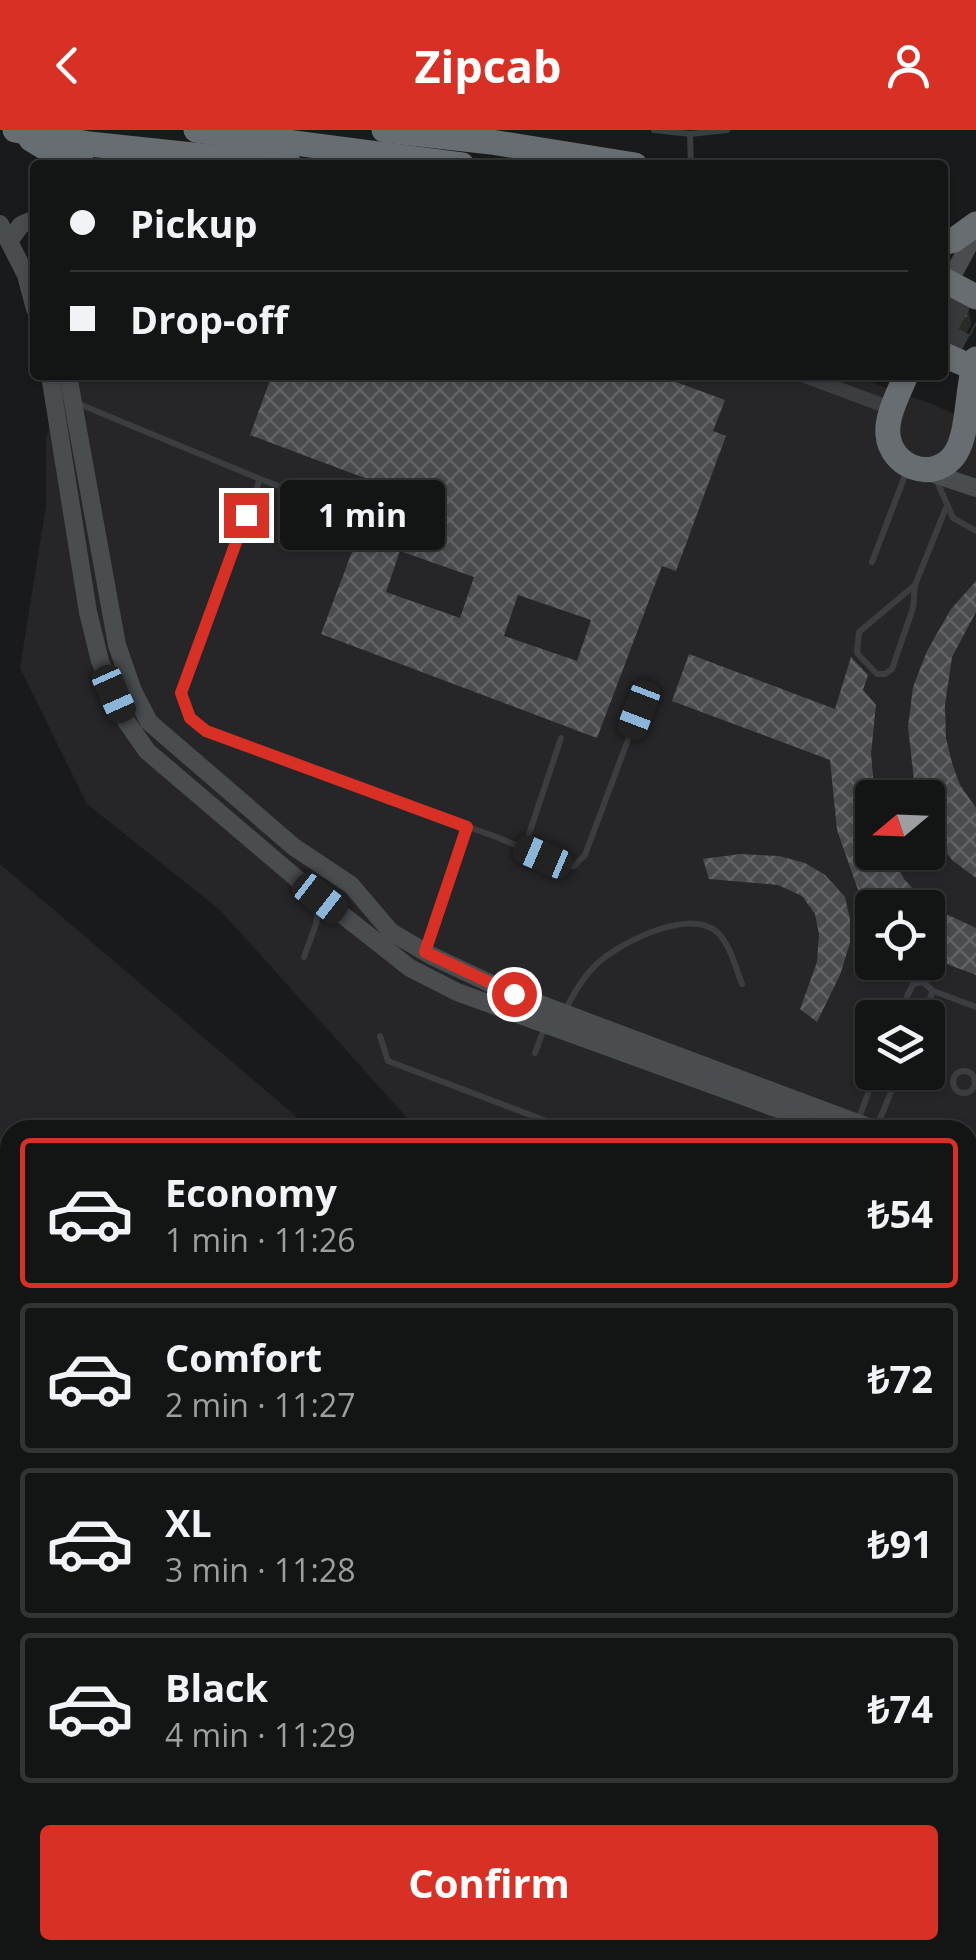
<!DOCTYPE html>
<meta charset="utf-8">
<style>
body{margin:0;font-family:"Open Sans",sans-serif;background:#1c1d1d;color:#f1f3f6;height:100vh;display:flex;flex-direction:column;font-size:38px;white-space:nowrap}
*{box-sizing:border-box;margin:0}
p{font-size:32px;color:#9d9ea0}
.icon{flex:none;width:55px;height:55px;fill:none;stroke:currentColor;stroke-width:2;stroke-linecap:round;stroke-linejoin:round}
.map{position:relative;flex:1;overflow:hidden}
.sheet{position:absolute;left:0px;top:990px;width:978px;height:840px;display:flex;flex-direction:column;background:#131414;border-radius:30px 30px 0 0;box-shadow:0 2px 8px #0004,0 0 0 2px #323334}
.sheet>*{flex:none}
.banner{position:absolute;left:30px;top:30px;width:918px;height:220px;border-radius:10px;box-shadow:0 2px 8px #0004,0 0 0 2px #323334;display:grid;align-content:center;height:220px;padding:0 40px;background:#131414}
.needle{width:65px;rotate:251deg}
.controls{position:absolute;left:855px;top:650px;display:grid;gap:20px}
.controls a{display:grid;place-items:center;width:90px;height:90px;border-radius:10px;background:#131414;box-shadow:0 2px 8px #0004,0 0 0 2px #323334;font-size:50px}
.end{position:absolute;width:45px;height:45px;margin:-22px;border:12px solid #d93025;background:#fff;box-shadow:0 0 0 5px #fff}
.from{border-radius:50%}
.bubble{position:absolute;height:70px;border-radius:10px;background:#131414;box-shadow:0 2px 8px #0004,0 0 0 2px #323334;font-size:32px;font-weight:700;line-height:70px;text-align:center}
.car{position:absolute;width:30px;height:60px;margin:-30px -15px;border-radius:12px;box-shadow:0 0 8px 2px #0007;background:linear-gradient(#222 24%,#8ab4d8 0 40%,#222 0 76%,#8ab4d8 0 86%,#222 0)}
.banner b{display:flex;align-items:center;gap:35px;height:95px;font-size:38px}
.banner b+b{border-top:2px solid #323334}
.banner i{width:25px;height:25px;background:#f1f3f6}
ul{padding:18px 0 0;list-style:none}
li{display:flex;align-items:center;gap:30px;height:150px;margin:0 20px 15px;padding:0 20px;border:5px solid #323334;border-radius:10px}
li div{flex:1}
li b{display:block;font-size:38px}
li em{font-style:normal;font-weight:700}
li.active{border-color:#d93025}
li>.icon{width:90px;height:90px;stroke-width:1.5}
.primary-button{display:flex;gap:20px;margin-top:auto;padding:20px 40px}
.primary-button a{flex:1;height:115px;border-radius:10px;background:#d93025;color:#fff;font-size:40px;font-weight:700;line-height:115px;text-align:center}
header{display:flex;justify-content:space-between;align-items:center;height:130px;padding:0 40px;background:#d93025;color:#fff;font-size:45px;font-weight:700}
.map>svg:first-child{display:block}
.built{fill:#262628;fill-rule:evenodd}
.grass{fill:url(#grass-dots)}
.park{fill:url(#park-tufts)}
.building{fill:url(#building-cross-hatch);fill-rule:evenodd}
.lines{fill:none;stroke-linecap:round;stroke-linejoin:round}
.highway-tunnel{stroke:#37393b;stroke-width:25;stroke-dasharray:25 12;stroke-linecap:butt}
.lane{stroke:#3b3d40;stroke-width:6}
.street{stroke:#3b3d40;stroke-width:14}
.secondary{stroke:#494d50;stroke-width:18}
.highway{stroke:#676d70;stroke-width:25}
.route{stroke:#d93025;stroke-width:12}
</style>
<header><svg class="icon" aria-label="back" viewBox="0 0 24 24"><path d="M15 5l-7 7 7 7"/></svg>Zipcab<svg class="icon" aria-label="person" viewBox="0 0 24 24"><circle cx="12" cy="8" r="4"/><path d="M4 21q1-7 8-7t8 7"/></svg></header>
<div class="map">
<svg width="976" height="1830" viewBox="0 0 976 1830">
<defs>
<pattern id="grass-dots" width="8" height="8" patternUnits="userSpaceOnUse" patternTransform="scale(2.5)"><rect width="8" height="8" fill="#272d26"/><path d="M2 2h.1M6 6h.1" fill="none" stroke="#444943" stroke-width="1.8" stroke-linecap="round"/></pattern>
<pattern id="park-tufts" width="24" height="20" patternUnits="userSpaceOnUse" patternTransform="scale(2.5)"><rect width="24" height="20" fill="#272d26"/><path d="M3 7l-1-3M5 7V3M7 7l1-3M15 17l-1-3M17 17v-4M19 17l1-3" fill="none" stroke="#444943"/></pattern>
<pattern id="building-cross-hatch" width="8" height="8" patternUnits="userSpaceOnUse" patternTransform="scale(2.5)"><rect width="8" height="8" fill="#494b4d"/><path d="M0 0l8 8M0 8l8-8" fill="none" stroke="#616365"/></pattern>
</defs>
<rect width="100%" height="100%" fill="#191a1b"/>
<g class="built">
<path d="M 63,245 L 851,245 L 932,274 L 976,294 L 976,1338 L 968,1333 L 968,1000 L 418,1000 L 220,780 L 87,674 L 20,538 L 46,376 L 46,309 ZM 872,668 L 928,668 L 928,722 L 872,722 ZM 872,778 L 928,778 L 928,832 L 872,832 ZM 872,888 L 928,888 L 928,942 L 872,942 Z"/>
<polygon points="0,734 312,1000 10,1000 10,1820 919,1820 913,1830 0,1830"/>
<polygon points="968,1420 976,1425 976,1768 968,1776"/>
<polygon points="976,1796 976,1830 931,1830 944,1820 968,1820 968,1802"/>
</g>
<polygon class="grass" points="953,169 969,181 971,195 963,208 943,211 943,171"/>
<polygon class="park" points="0,1777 10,1777 10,1820 106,1820 113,1830 0,1830"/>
<g class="building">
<path d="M 272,245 L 657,245 L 725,270 L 713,301 L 726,306 L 676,441 L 662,436 L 597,608 L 321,504 L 378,353 L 250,305 ZM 400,421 L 474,447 L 460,488 L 386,462 ZM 518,465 L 591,490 L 577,531 L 504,506 Z"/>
<polygon points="976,451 976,482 952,527 945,575 946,608 952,633 960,655 976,678 976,748 952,730 928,697 928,668 916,668 908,597 913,557 927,521 951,479"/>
<polygon points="689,524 835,579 851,527 868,545 863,560 876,575 871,624 875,668 872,722 890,722 904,749 929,776 976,798 976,845 928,827 928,778 871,778 858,760 837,700 830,630 672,571"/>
<polygon points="740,724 779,726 805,733 825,745 845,767 850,789 850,813 840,845 817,892 800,879 817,832 819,804 815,784 802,766 778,755 709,749 703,729"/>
</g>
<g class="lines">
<g class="highway-tunnel">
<polyline points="942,177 976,195"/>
<polyline points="942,204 976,222"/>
</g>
<g class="lane">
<polyline points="654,0 690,4 691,35"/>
<polyline points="690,4 727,0"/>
<polyline points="79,274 260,349 181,563 190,588 205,601 499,708 562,735 574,736 585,725 639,580"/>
<polyline points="260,349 359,386"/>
<polyline points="936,349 953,388 976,401"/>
<polyline points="872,432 906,343"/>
<polyline points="915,455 913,478 892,539 885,544 877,544 857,523 859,502 915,455 946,378"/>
<polyline points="524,719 561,608"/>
<polyline points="425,821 467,697"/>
<polyline points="304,827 316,794 320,769"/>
<polyline points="933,861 976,877"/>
<path d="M 564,882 C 574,863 584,845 600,831 C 624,811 693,776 719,804 C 731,817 736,839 742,854"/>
<polyline points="897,888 913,854 923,852 933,861 922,888"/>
<polyline points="380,906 388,931 570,1000"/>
<polyline points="535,923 545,896"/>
<circle cx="964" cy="952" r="11"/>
<polyline points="857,993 876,942"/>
<polyline points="876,999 899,942"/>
<polyline points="968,1151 976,1155"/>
<polyline points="968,1200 976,1203"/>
<polyline points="283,1830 287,1820"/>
</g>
<polyline class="street" points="802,245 893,279"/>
<g class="secondary">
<polyline points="0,94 26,145 35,179"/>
<polyline points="9,111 21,95 35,89"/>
<polyline points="949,152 976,102"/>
<polyline points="50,245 88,482 100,531 126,591 147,621 302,753 410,838 457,862 836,1000"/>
<polyline points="68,245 117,515 133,561 149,592 294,717 351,755 391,802 432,826 513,864 876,1000"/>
<polyline points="925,341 976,358"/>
<polyline points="0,1031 10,1035"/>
<polyline points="968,1034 976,1037"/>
<polyline points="968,1051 976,1054"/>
<polyline points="0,1058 10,1063"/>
<polyline points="968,1373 976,1351"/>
<polyline points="968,1432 976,1402"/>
<polyline points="968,1434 976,1455"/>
<polyline points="968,1478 976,1482"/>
<polyline points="0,1612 10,1626"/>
<polyline points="0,1665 10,1680"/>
<polyline points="106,1820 113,1830"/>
<polyline points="144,1820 151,1830"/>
</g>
<g class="highway">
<polyline points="15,0 89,14 290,35"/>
<polyline points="196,0 462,35"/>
<polyline points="384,0 491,12 635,35"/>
<polyline points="31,9 70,33 83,35"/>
<polyline points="942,113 954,110 976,94"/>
<polyline points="942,149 976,167"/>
<polyline points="942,224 976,239"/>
<path d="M 906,245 C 899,263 886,285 888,305 C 891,336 930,352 952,328 C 970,309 966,256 976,229"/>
</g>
</g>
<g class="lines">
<polyline class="route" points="246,385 181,563 190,588 206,601 467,697 425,822 514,864"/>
</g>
</svg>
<div class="controls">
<a><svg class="needle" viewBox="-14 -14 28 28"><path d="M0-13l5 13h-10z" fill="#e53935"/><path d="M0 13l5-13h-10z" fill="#9d9ea0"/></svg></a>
<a><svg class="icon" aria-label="locate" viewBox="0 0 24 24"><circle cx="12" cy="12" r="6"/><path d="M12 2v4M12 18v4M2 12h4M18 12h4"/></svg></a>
<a><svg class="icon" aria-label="layers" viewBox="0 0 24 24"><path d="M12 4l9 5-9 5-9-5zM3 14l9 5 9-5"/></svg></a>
</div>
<i class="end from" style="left:514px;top:864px"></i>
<i class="end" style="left:246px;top:385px"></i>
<div class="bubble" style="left:280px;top:350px;width:165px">1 min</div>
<i class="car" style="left:114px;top:564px;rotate:156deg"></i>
<i class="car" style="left:639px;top:580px;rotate:201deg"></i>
<i class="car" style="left:543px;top:727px;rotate:293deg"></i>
<i class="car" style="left:320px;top:768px;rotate:128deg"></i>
<div class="banner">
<b><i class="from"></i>Pickup</b>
<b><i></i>Drop-off</b>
</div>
<section class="sheet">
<ul>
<li class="active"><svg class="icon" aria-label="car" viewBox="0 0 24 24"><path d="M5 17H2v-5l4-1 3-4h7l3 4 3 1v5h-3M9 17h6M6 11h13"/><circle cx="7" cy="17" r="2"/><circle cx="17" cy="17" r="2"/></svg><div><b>Economy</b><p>1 min · 11:26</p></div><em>₺54</em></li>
<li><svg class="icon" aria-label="car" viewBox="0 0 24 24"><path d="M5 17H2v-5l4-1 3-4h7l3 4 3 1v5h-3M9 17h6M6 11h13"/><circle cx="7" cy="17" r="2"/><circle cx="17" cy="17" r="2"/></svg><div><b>Comfort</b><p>2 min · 11:27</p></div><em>₺72</em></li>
<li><svg class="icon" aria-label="car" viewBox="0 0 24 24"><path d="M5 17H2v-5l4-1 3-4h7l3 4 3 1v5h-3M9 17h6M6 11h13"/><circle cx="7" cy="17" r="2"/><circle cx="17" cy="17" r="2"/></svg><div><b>XL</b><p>3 min · 11:28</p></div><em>₺91</em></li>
<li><svg class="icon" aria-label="car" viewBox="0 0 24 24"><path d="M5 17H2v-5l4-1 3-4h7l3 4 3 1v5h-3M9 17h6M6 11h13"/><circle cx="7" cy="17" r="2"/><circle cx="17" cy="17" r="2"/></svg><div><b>Black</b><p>4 min · 11:29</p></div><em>₺74</em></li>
</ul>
<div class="primary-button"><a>Confirm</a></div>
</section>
</div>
